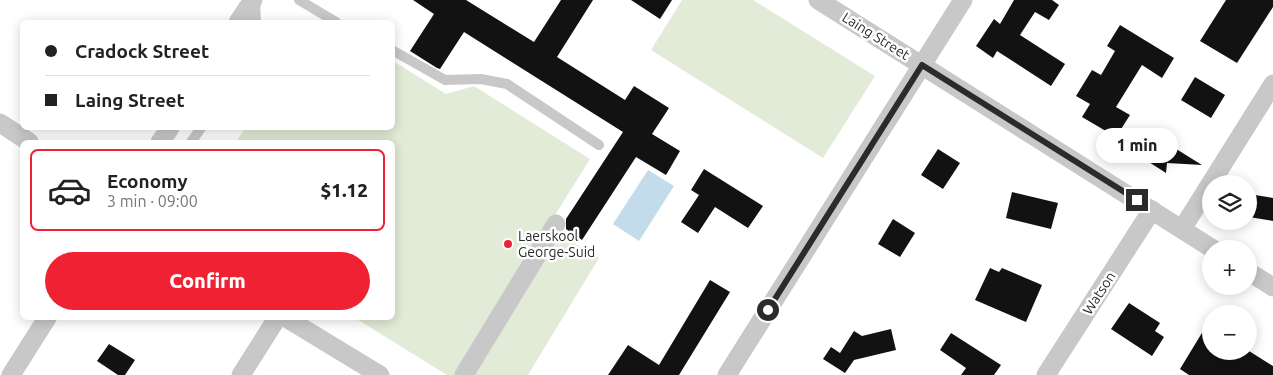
<!DOCTYPE html>
<meta charset="utf-8">
<style>
body{margin:0;font-family:Ubuntu,sans-serif;background:#f6f6f6;color:#222;height:100vh;display:flex;flex-direction:column;font-size:19px;white-space:nowrap}
*{box-sizing:border-box;margin:0}
p{font-size:16px;color:#767676}
.icon{flex:none;width:28px;height:28px;fill:none;stroke:currentColor;stroke-width:2;stroke-linecap:round;stroke-linejoin:round}
.map{position:relative;flex:1;overflow:hidden}
.drawer{position:absolute;left:20px;top:140px;width:375px;height:180px;display:flex;flex-direction:column;background:#fff;border-radius:8px;box-shadow:0 2px 12px #0003}
.drawer>*{flex:none}
.guide{position:absolute;left:20px;top:20px;width:375px;height:110px;border-radius:8px;box-shadow:0 2px 12px #0003;display:grid;align-content:center;height:110px;padding:0 25px;background:#fff}
.buttons{position:absolute;left:1202px;top:175px;display:grid;gap:10px}
.buttons a{display:grid;place-items:center;width:55px;height:55px;border-radius:50%;background:#fff;box-shadow:0 2px 12px #0003;font-size:25px}
.end{position:absolute;width:22px;height:22px;margin:-11px;border:6px solid #2b2b2b;background:#fff;box-shadow:0 0 0 2px #fff}
.from{border-radius:50%}
.bubble{position:absolute;height:35px;border-radius:18px;background:#fff;box-shadow:0 2px 12px #0003;font-size:16px;font-weight:800;line-height:35px;text-align:center}
.guide b{display:flex;align-items:center;gap:18px;height:48px;font-size:19px}
.guide b+b{border-top:1px solid #e0e0e0}
.guide i{width:12px;height:12px;background:#222}
ul{padding:9px 0 0;list-style:none}
li{display:flex;align-items:center;gap:15px;height:82px;margin:0 10px 8px;padding:0 15px;border:2px solid transparent;border-radius:8px}
li div{flex:1}
li b{display:block;font-size:19px}
li em{font-style:normal;font-weight:800}
li.selected{border-color:#ef2132}
li>.icon{width:45px;height:45px;stroke-width:1.5}
.action{display:flex;gap:10px;margin-top:auto;padding:10px 25px}
.action a{flex:1;height:58px;border-radius:30px;background:#ef2132;color:#fff;font-size:20px;font-weight:800;line-height:58px;text-align:center}
.map>svg:first-child{display:block}
.green{fill:#e2ebd7}
.water{fill:#c2dcec}
.building{fill:#121212}
.lines{fill:none;stroke-linecap:round;stroke-linejoin:round}
.service{stroke:#c8c8c8;stroke-width:10}
.minor{stroke:#c8c8c8;stroke-width:19}
.route{stroke:#2b2b2b;stroke-width:6}
.poi-dot{fill:#ef2132;stroke:#fff;stroke-width:2}
.labels{text-anchor:middle;stroke-width:5;stroke-linejoin:round;paint-order:stroke}
.street-label{font-size:14px;fill:#2b2b2b;stroke:#fff}
.poi-label{font-size:14px;fill:#2b2b2b;stroke:#fff;text-anchor:start}
</style>
<div class="map">
<svg width="1273" height="375" viewBox="0 0 1273 375">
<rect width="100%" height="100%" fill="#fff"/>
<g class="green">
<polygon points="682,0 753,0 875,76 823,158 651,50"/>
<polygon points="393,61 446,94 474,86 590,159 455,375 447,375 355,318 392,318 392,142 236,142 245,128 392,128"/>
<polygon points="557,233 599,258 528,375 472,375"/>
</g>
<polygon class="water" points="648,170 674,186 639,241 613,224"/>
<g class="building">
<polygon points="413,0 466,0 534,42 561,0 593,0 557,57 625,100 634,86 669,108 652,134 680,151 666,175 636,157 582,240 566,229 566,219 623,132 464,32 440,69 437,68 410,51 434,14"/>
<polygon points="631,0 672,0 660,19"/>
<polygon points="1014,0 1052,0 1059,5 1049,20 1035,12 1020,35 1065,64 1051,86 997,51 993,58 976,46 994,19 1000,24"/>
<polygon points="1226,0 1273,0 1273,7 1237,63 1200,41"/>
<polygon points="1120,25 1174,58 1162,78 1142,65 1116,107 1130,115 1116,137 1082,117 1090,104 1076,96 1092,70 1101,75 1115,51 1107,46"/>
<polygon points="1195,77 1225,95 1211,118 1181,100"/>
<polygon points="1152,134 1202,165 1167,163 1166,173 1138,155"/>
<polygon points="938,149 960,163 943,189 921,175"/>
<polygon points="704,169 763,206 748,228 715,207 698,233 681,222 699,195 691,190"/>
<polygon points="1012,192 1058,203 1051,229 1006,218"/>
<polygon points="1249,194 1273,198 1273,221 1249,217"/>
<polygon points="893,219 915,233 900,257 878,244"/>
<polygon points="990,268 999,272 1002,268 1042,285 1026,322 975,300"/>
<polygon points="710,280 730,292 679,375 608,375 628,345 659,365"/>
<polygon points="1129,303 1160,323 1155,331 1164,337 1152,356 1111,329"/>
<polygon points="1211,318 1211,351 1249,351 1273,366 1273,375 1189,375 1180,369"/>
<polygon points="891,329 896,350 854,360 845,373 823,359 831,347 840,353 854,331 862,336"/>
<polygon points="951,333 1001,365 994,375 961,375 966,368 940,350"/>
<polygon points="109,344 135,360 125,375 118,375 97,361"/>
</g>
<g class="lines">
<g class="service">
<polyline points="299,0 336,22"/>
<polyline points="255,1 256,22"/>
<polyline points="392,50 445,80 481,79 507,84 599,145"/>
<polyline points="191,142 201,128"/>
</g>
<g class="minor">
<polyline points="818,0 1213,249"/>
<polyline points="238,22 253,0"/>
<polyline points="0,123 29,142"/>
<polyline points="160,142 170,128"/>
<polyline points="1182,229 1273,84"/>
<polyline points="1249,272 1273,287"/>
<polyline points="286,318 380,375"/>
<polyline points="11,375 47,318"/>
<polyline points="241,375 277,318"/>
<polyline points="464,375 556,224"/>
<polyline points="727,375 963,0"/>
<polyline points="1046,375 1152,210"/>
</g>
</g>
<g class="lines">
<polyline class="route" points="768,310 922,65 1137,200"/>
</g>
<circle class="poi-dot" cx="508" cy="244" r="5"/>
<g class="labels">
<g class="street-label">
<text transform="translate(876 36) rotate(32)" y="5">Laing Street</text>
<text transform="translate(1099 293) rotate(-57)" y="5">Watson</text>
</g>
<g class="poi-label">
<text x="518" y="241">Laerskool<tspan x="518" dy="16">George-Suid</tspan></text>
</g>
</g>
</svg>
<div class="buttons">
<a><svg class="icon" aria-label="layers" viewBox="0 0 24 24"><path d="M12 4l9 5-9 5-9-5zM3 14l9 5 9-5"/></svg></a>
<a>+</a>
<a>−</a>
</div>
<i class="end from" style="left:768px;top:310px"></i>
<i class="end" style="left:1137px;top:200px"></i>
<div class="bubble" style="left:1096px;top:128px;width:82px">1 min</div>
<div class="guide">
<b><i class="from"></i>Cradock Street</b>
<b><i></i>Laing Street</b>
</div>
<section class="drawer">
<ul>
<li class="selected"><svg class="icon" aria-label="car" viewBox="0 0 24 24"><path d="M5 17H2v-5l4-1 3-4h7l3 4 3 1v5h-3M9 17h6M6 11h13"/><circle cx="7" cy="17" r="2"/><circle cx="17" cy="17" r="2"/></svg><div><b>Economy</b><p>3 min · 09:00</p></div><em>$1.12</em></li>
</ul>
<div class="action"><a>Confirm</a></div>
</section>
</div>
